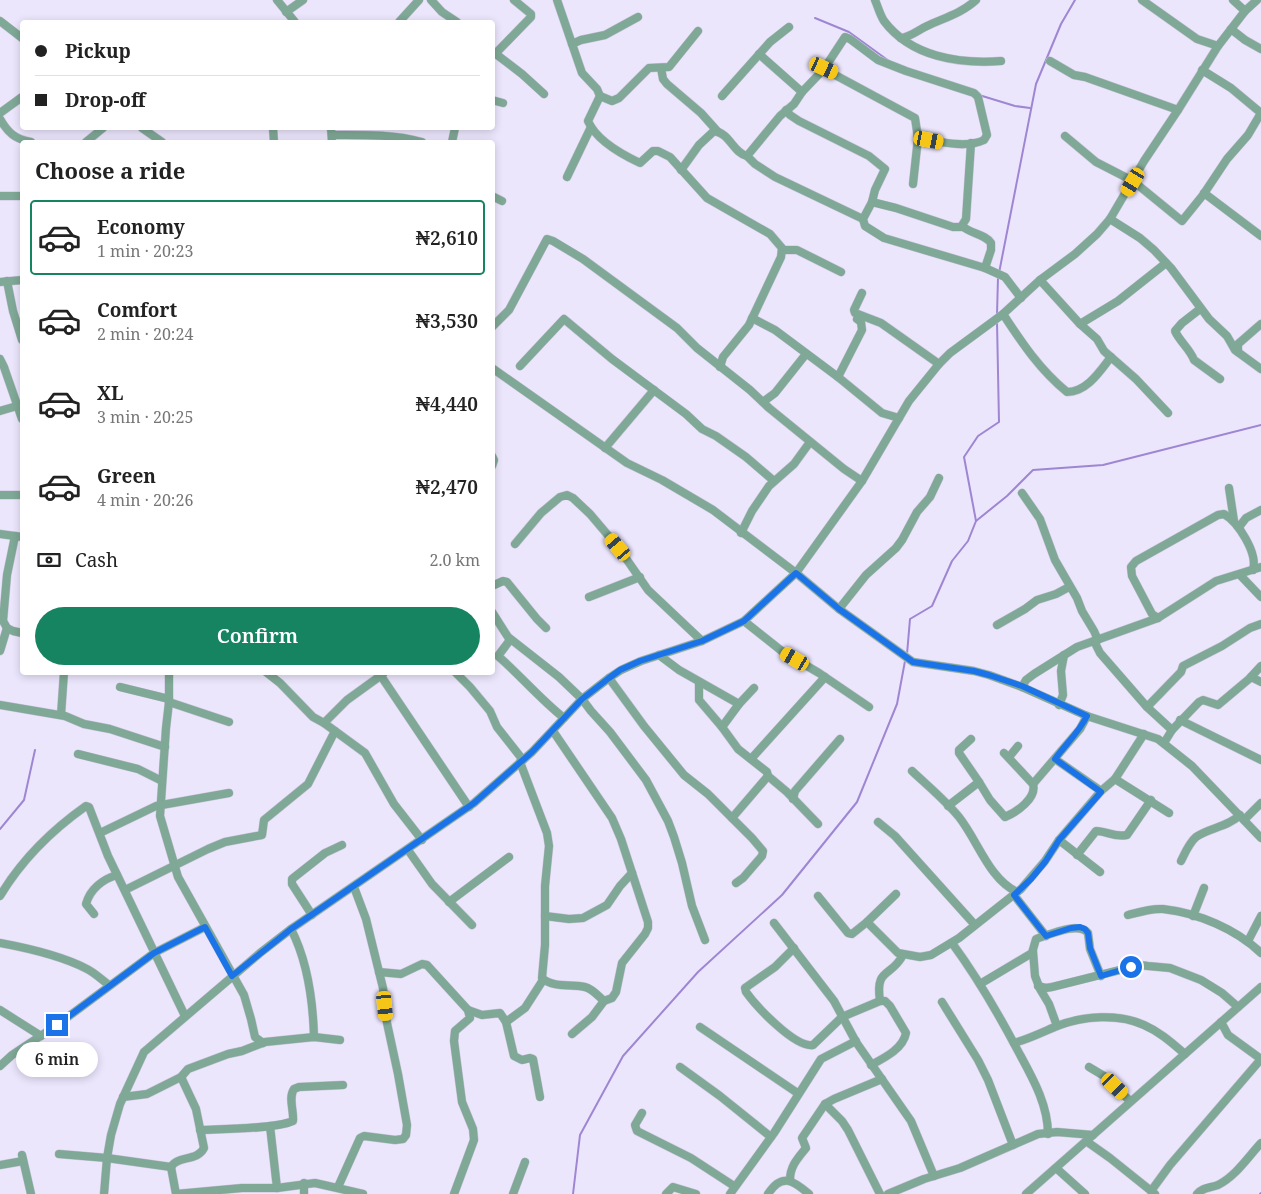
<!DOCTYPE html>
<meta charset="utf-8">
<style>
body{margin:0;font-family:"Noto Serif",serif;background:#f2f2f2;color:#222;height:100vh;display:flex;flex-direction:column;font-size:19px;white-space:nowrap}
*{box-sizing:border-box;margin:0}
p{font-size:16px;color:#767676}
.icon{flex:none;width:28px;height:28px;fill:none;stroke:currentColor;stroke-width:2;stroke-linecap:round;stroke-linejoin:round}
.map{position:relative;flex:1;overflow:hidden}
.side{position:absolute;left:20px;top:140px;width:475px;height:535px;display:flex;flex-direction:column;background:#fff;border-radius:5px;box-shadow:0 2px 8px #0003}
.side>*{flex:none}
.hud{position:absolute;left:20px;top:20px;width:475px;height:110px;border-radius:5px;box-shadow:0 2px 8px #0003;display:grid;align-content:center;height:110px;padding:0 15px;background:#fff}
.end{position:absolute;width:22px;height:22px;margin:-11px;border:6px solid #1a73e8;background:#fff;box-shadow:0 0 0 2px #fff}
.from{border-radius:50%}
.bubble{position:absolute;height:35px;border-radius:18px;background:#fff;box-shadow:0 2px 8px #0003;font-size:16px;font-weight:600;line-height:35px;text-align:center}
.car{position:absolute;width:15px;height:30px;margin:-15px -8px;border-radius:6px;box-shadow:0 0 4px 1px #0007;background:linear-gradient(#f5c518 24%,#345 0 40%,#f5c518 0 76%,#345 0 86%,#f5c518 0)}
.hud b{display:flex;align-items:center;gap:18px;height:48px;font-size:19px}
.hud b+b{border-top:1px solid #e0e0e0}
.hud i{width:12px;height:12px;background:#222}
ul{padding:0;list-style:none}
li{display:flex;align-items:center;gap:15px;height:75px;margin:0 10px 8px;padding:0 5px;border:2px solid transparent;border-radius:5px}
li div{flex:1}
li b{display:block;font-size:19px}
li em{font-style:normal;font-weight:600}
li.active{border-color:#178461}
li>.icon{width:45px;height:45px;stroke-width:1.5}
h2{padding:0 15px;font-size:22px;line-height:60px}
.pay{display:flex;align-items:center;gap:12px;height:55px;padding:0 15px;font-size:19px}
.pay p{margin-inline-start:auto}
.button{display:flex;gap:10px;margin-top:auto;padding:10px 15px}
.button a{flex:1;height:58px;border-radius:30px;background:#178461;color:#fff;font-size:20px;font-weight:600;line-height:58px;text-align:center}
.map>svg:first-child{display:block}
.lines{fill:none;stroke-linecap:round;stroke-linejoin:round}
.stream{stroke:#9e86d3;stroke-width:2}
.minor-casing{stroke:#c9c4d9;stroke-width:9}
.minor{stroke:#7fa896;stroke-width:8}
.route{stroke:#1a73e8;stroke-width:6}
</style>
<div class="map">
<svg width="1261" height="1194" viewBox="0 0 1261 1194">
<rect width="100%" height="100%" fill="#ece6fd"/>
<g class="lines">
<g class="stream">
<polyline points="815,18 849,32 889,61"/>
<polyline points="979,95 1015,106 1030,108"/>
<polyline points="999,273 1036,84 1061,24 1075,0"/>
<polyline points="997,315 998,277"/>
<polyline points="976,521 964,457 978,436 999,422 997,322"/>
<polyline points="907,654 910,619 932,606 952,561 968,541 976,521 1007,496 1033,470 1103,465 1261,425"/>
<polyline points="0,829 24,800 35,750"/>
<polyline points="573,1194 580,1135 623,1056 698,972 782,895 857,802 897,704 905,661"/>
<polyline points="1260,1194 1261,1193"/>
</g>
<g class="minor-casing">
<g id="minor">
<polyline points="277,0 295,22"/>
<polyline points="431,0 442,12 457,22"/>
<polyline points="557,0 582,73 597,89 600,96 612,101 619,98 649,68 669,67 698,31"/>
<path d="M 875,0 C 878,7 880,15 884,21 C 911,57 959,64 1001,61"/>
<polyline points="1142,0 1197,39 1218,46"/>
<polyline points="1233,0 1245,11"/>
<polyline points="286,12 303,0"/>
<polyline points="0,21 22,38"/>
<polyline points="399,22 419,0"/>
<polyline points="1231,29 1245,40 1261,49"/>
<path d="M 901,38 C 911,37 918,30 927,26 C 944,18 962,13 976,0"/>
<polyline points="572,44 581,40 605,35 638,17"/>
<polyline points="492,51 522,74 544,94"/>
<polyline points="496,53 531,17 531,14 514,0"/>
<polyline points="759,54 802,92"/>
<polyline points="1050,61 1074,75 1085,77 1178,110"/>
<polyline points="661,68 663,79 667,84 701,113 718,132"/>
<polyline points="824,69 915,118 918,138 913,184"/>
<polyline points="1202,70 1231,88 1261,113"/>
<path d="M 600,96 L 588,121 C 596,140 623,155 640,163 L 653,151 L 658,151 L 670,157 L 707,198 L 770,234 L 782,248 L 781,257 L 749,325 L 723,357 L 720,367"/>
<polyline points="722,96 770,42 789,27"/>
<polyline points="492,100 503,103"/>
<polyline points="786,110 790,115 799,121 869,156 885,169 875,190 872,202 863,219 865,226 884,238 985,268 1005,277 1021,298"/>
<polyline points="0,113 22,97"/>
<path d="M 0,119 C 8,133 15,139 31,142"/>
<polyline points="142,128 162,142"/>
<polyline points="273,128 274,142"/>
<polyline points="331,128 332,142"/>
<path d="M 332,135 C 362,135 393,134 422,142"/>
<polyline points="1065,136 1096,162 1133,181 1182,221 1203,195 1227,159 1248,135 1261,113"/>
<polyline points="86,142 103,128"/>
<polyline points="452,142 455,128"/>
<polyline points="747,156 755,164 775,177 863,219"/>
<path d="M 681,170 L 699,145 L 714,131 C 730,133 733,153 747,156 L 780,116 L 794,104 L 802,92 L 824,69 L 845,37 L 850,39 L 878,60 L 906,71 L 974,93 L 978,97 L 987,135 L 984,140 C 965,149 938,141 918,138"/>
<polyline points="567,177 591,127"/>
<polyline points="1204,193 1261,236"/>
<polyline points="0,196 22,196"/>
<polyline points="492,196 502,201"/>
<polyline points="872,202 896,208 953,227 961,227 966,219 971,143"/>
<polyline points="1110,219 1140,238 1154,250 1171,268 1209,319 1227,336 1235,350 1261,369"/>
<path d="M 962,226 C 971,234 985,234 991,243 L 991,250 L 985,268"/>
<polyline points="782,250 797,250 841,272"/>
<polyline points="1040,280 1080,324 1097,339 1104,351 1136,379 1168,413"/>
<polyline points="7,281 13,311 22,340"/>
<polyline points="0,282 22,280"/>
<polyline points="862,293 854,310 855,313 881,323 939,364"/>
<path d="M 1200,309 L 1182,323 L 1175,331 C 1180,342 1190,349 1194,360 L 1220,379"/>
<path d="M 1003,314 C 1022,343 1040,370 1067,392 C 1087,392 1100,371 1111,357"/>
<polyline points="752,318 775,330 838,377 882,413 899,418"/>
<polyline points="1080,324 1118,301 1166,263"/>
<polyline points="492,327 509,310 547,239 553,241 583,259 677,328 697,348 750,390 769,408 844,469 862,481"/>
<polyline points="1238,352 1238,344 1261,324"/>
<polyline points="0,359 4,367 22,419"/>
<polyline points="520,366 564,319 612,359 686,414 702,429 716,436 746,457 774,481"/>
<polyline points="492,368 627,463 662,480 713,510 796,573 839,609 913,662 974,671 989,675 1022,687 1087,716 1158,739 1192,766 1261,838"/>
<polyline points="838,377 862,330 861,322 857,319 859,315"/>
<polyline points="763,402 775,393 806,354"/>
<polyline points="0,411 17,406"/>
<polyline points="605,448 654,390"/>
<polyline points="492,456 494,460 492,466"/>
<polyline points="1229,488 1234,521"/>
<polyline points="1022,493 1040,519 1055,560 1077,598 1082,611 1094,631 1098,640"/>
<polyline points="0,495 22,495"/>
<polyline points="1239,527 1246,518 1261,510"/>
<polyline points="741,533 752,511 769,486 794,464 810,442"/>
<polyline points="0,534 22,537"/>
<polyline points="15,536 7,575 3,621 7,628 13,631 22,633"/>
<polyline points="515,544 541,513 560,497 567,495 573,498 590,514 618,547 648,590 702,641"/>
<polyline points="1240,575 1261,597"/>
<polyline points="492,586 503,581 507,582 537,619 546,628"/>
<polyline points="589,597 640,577"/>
<polyline points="839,609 866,575 896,548 902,540 917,512 930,497 939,478"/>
<polyline points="492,612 508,637 559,677 582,699 591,711 610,732 646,780 668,821 674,837 682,863 692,906 705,940"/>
<path d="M 1158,618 L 1152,614 L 1132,576 L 1131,567 L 1136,561 L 1218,515 L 1224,514 C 1238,522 1258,553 1253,570"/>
<polyline points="744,621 783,652 819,673 869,707"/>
<polyline points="997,625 1025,609 1037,600 1056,594 1069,587"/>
<path d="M 510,640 L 498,656 C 521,676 540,699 564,718"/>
<polyline points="1094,641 1100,653 1147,707 1172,730"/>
<polyline points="0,651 7,628"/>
<polyline points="659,655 679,670 739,704"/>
<polyline points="169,672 169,702 166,728 160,816 178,877 244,995 251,1019 255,1037 263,1043"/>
<polyline points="266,672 280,683 313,717 324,723 365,753 394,804 422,840"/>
<polyline points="455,672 470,687 490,711 497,727 523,760"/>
<polyline points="381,676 469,807"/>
<polyline points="1251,677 1261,682"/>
<polyline points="609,678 644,726 684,775 708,794 752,838 763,851 762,856 743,878 736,883"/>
<polyline points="699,682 699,700 722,727 738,749 767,772 768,776 787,792 818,824"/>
<polyline points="120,687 169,699"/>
<polyline points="1022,687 1026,680 1034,674 1077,647 1158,618 1216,581 1261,567"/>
<polyline points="169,702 229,722"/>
<polyline points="0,705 65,716 84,724 110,729 165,747"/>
<polyline points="1059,705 1063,695 1061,671 1064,655"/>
<polyline points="1147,707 1181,672 1183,666 1222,646 1250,628 1261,624"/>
<polyline points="61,715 64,672"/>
<polyline points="1180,720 1261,760"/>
<polyline points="324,723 347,700 383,674"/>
<polyline points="722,727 739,704 754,688"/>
<polyline points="553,731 612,818 621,839 648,922 648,928 645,934 622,963 616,992 612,998 604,1001 592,1017 572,1034"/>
<polyline points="1164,743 1172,730 1199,702 1203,700 1218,705 1249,679 1261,666"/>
<polyline points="78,754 138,769 162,781"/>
<polyline points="1009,757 1018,746"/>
<polyline points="751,759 825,677"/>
<polyline points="1055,759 1101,791"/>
<path d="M 520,762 L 547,833 L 549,846 L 545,886 L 545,945 L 542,978 C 553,988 571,984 585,987 C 593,989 598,996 604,1001"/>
<path d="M 912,771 C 928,786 945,800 959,817 C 978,841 989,879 1017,892"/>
<polyline points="1115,779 1169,813"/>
<path d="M 979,782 L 990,800 L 1005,817 C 1017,812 1037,798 1033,784 L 1004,753"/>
<polyline points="1033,784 1080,729 1087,716"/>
<polyline points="793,799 795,791 840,739"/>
<polyline points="948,806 979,782 959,753 959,750 971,739"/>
<polyline points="732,818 768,776"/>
<polyline points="1244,820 1261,803"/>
<polyline points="878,822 895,836 975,925"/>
<polyline points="100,833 156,806 229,793"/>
<polyline points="1059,840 1100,872"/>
<polyline points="408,850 432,884 472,925"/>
<path d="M 1077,855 L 1096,831 C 1107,831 1115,838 1127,835 L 1151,800"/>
<path d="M 1181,861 C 1185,853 1189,843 1196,837 C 1208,828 1228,827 1240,815"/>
<polyline points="125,890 208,849 225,842 262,835 264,820 308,784 335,731"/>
<polyline points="1014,895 1046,936"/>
<path d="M 0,896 C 21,861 52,830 86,806 L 89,807 L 108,856 L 185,1016"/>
<polyline points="818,896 848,933 852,934 867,922 896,894"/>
<polyline points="449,902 509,857"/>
<path d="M 94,914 L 86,904 C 90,889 103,879 117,875"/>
<polyline points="312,915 292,884 292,879 325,853 342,845"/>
<path d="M 1128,915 C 1139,912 1152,908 1163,909 C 1198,913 1236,929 1261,953"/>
<polyline points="545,916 569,919 583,918 607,905 620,886 632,873"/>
<polyline points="1193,916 1204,888"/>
<polyline points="867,922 898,953 920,957 931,955 959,938 1021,889 1045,861 1059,840 1101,791 1115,779 1144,734"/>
<polyline points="774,923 834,1001 856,1042 911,1121 934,1176"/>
<path d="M 291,929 C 307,960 313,1002 314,1037"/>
<polyline points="1248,941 1261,916"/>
<path d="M 0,943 C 27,948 62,956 87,969 C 95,973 102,980 109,985"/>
<path d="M 952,943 C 977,977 998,1013 1018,1051 C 1032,1077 1048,1104 1048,1134"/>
<path d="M 794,948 L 775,967 L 745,988 L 746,992 C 756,1006 795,1048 813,1045 L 842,1017 L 880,1001 L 885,1001 L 890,1006 L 906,1033 C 903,1049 884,1058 871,1065"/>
<polyline points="1033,951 1035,976 1040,989 1049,1004 1057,1026"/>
<polyline points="379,972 401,974 422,964 427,965 468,1010 482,1015 500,1013 506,1022 514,1056 522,1060 530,1058 533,1059 540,1097"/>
<path d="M 980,984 L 1032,953 L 1036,939 C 1049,935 1078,921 1088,933 L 1090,949 L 1101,976"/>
<polyline points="1038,986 1046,988 1052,987 1140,965 1148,966 1170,968 1201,980 1222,993 1238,1007"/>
<path d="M 880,1001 C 875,967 891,978 903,955"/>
<polyline points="942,1002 978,1060 988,1080 1013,1145"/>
<polyline points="0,1010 41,1036"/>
<polyline points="506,1022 525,1008 543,980"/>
<polyline points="1221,1022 1228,1035 1261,1059"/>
<polyline points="700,1027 796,1092 799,1092"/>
<path d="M 1014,1043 C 1029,1039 1043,1032 1057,1026 C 1083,1016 1118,1013 1144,1025 C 1160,1032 1172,1043 1185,1054"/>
<polyline points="0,1066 12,1055 57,1025 154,953 205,927"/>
<polyline points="680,1067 720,1096 771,1137"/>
<polyline points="1089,1067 1104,1076 1130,1101"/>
<polyline points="123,1097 147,1094 181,1077 188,1069 228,1054 242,1051 265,1042 314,1037 340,1040"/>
<polyline points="825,1104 842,1121 848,1130 880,1194"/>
<polyline points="642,1113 635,1125 637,1131 691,1158 734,1186"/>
<polyline points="270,1126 277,1188"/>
<path d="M 200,1130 C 222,1129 275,1129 293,1121 C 294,1110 288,1098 294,1089 L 299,1087 L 343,1085"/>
<polyline points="1086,1141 1110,1158 1155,1194"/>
<polyline points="59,1154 107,1158 171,1167"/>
<polyline points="22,1155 31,1194"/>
<polyline points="0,1165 23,1161"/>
<polyline points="171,1167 176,1194 242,1188 277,1188 315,1183 363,1194"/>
<path d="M 171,1167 C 178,1155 197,1162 204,1148 L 196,1109 L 181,1077"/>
<polyline points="1056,1168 1085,1194"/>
<path d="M 790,1180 C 790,1166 798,1158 806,1148 L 802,1138 L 825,1104 L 834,1099 L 882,1079"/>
<polyline points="304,1183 304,1194"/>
<polyline points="338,1187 360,1138 364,1136 395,1140 403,1139 406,1135 407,1125 398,1074 387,1023 383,988 366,919 354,887"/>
<polyline points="1151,1191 1170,1165 1261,1059"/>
<polyline points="104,1194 107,1158 111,1135 120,1104 144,1052 260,953 291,929 474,803 532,752 582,699 609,678 621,670 641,661 702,641 744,621 796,573 862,481 909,401 939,364 950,353 1003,314 1040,280 1075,254 1097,234 1110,219 1144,161 1178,110 1218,46 1245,11 1257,0"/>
<polyline points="454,1194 474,1140 473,1129 462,1102 454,1041 455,1031 470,1018 468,1010"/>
<polyline points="513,1194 525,1162"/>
<polyline points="666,1194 673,1187 696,1194"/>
<polyline points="730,1194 774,1133 821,1059 856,1041"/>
<path d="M 768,1194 C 782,1172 794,1181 809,1194"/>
<polyline points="888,1194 924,1179 960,1168 1038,1134 1057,1132 1093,1135"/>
<polyline points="1026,1194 1261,987"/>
<path d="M 1197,1194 C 1203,1187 1210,1188 1218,1185 C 1236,1176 1248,1157 1261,1143"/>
</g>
</g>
<use href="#minor" class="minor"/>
</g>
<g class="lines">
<path class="route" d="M 57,1025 L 154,953 L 205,927 L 232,976 L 291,929 L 474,803 L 532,752 L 582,699 L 609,678 L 620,670 L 640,661 L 702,641 L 744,621 L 796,573 L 839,609 L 913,662 L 974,671 L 989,675 L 1022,686 L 1087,716 C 1079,732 1066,744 1055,759 L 1101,792 L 1059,840 L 1045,862 L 1031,879 L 1014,895 L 1046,936 L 1071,928 L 1080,927 L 1085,929 L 1088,933 L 1090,948 L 1101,976 L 1131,967"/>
</g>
</svg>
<i class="end from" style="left:1131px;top:967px"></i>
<i class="end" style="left:57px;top:1025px"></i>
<div class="bubble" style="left:16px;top:1042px;width:82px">6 min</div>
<i class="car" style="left:824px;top:68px;rotate:115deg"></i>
<i class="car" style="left:929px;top:140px;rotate:101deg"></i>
<i class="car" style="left:1133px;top:182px;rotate:211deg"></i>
<i class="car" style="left:618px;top:547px;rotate:320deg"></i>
<i class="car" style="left:795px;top:659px;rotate:300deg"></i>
<i class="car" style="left:385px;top:1006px;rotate:174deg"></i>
<i class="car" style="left:1115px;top:1086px;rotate:134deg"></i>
<div class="hud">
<b><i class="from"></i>Pickup</b>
<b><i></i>Drop-off</b>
</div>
<section class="side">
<h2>Choose a ride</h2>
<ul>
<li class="active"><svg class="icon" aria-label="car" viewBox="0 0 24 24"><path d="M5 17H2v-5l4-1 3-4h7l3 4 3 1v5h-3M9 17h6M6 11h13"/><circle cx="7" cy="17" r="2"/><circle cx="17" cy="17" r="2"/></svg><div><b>Economy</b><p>1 min · 20:23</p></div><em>₦2,610</em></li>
<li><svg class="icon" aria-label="car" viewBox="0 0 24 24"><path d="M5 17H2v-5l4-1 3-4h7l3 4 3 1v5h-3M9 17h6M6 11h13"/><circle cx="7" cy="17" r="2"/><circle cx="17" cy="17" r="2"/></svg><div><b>Comfort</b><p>2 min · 20:24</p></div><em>₦3,530</em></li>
<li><svg class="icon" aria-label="car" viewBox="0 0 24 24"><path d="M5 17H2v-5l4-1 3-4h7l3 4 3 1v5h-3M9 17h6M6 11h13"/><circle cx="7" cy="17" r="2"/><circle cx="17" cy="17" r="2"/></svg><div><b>XL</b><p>3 min · 20:25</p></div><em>₦4,440</em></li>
<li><svg class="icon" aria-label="car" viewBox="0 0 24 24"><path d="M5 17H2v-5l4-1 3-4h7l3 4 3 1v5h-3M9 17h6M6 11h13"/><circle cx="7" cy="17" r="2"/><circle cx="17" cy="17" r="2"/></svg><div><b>Green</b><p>4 min · 20:26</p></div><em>₦2,470</em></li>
</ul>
<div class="pay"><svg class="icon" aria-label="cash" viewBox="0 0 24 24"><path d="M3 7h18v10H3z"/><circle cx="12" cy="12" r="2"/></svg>Cash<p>2.0 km</p></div>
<div class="button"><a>Confirm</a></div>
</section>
</div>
